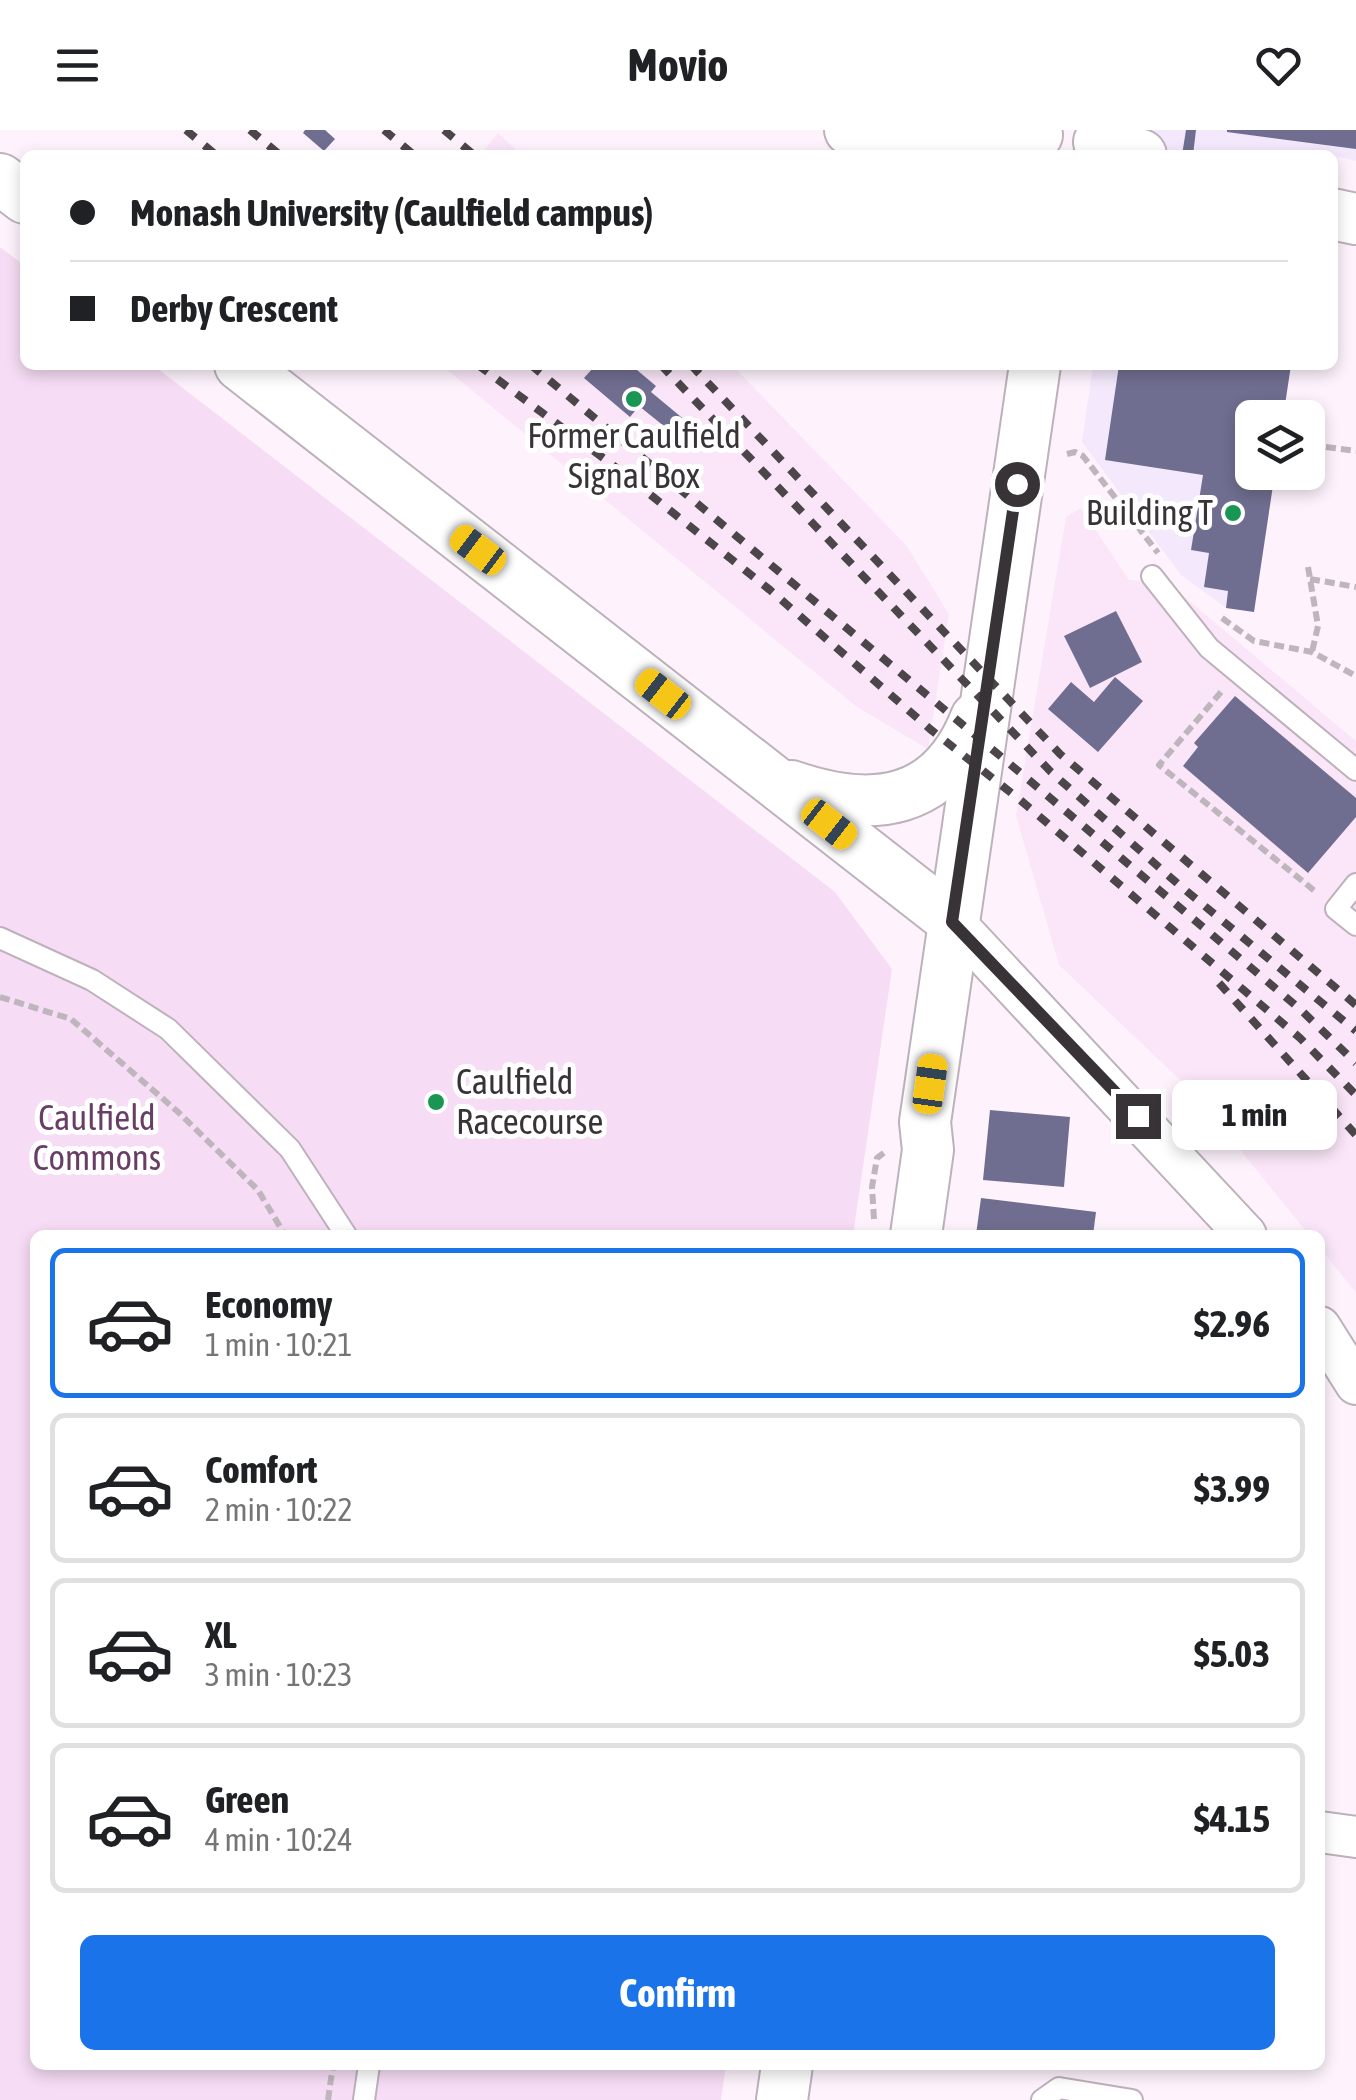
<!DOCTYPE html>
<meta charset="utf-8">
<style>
body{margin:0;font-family:"Asap Condensed",sans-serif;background:#f2f2f2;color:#202124;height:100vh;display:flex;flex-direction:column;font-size:38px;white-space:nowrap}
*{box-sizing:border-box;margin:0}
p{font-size:32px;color:#757577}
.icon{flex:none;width:55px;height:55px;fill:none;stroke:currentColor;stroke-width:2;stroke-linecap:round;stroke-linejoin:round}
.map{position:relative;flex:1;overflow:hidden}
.panel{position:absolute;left:30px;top:1100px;width:1295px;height:840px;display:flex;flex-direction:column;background:#fff;border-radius:15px;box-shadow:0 5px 15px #0003}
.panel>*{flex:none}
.guide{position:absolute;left:20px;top:20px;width:1318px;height:220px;border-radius:15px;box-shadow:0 5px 15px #0003;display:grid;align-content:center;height:220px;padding:0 50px;background:#fff}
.buttons{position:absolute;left:1235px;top:270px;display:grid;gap:20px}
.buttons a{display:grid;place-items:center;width:90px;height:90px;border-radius:15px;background:#fff;box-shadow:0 5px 15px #0003;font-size:50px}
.end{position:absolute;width:45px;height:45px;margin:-22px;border:12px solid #383337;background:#fff;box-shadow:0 0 0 5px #fff}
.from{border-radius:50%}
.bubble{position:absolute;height:70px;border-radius:15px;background:#fff;box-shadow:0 5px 15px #0003;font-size:32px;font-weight:700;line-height:70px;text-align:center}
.car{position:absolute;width:30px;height:60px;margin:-30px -15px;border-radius:12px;box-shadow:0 0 8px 2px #0007;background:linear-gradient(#f5c518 24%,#345 0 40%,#f5c518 0 76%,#345 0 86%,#f5c518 0)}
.guide b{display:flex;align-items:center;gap:35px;height:95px;font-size:38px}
.guide b+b{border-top:2px solid #e0e0e0}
.guide i{width:25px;height:25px;background:#202124}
ul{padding:18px 0 0;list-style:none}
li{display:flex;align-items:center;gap:30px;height:150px;margin:0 20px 15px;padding:0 30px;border:5px solid #e0e0e0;border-radius:15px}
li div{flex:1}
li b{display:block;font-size:38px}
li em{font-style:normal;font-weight:700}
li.on{border-color:#1a73e8}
li>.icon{width:90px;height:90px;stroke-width:1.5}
.primary-button{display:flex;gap:20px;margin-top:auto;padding:20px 50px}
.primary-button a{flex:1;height:115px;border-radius:15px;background:#1a73e8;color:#fff;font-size:40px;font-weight:700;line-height:115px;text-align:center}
header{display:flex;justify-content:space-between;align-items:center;height:130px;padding:0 50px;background:#fff;font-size:45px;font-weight:700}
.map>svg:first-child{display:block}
.built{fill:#fae6f8}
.education{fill:#f4e8fc}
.green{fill:#f6dcf4}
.building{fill:#6f6e90}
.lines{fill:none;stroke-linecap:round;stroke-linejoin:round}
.service-casing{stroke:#bdb1bc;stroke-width:24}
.minor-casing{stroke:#bdb1bc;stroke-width:44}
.tertiary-casing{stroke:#bdb1bc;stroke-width:54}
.path{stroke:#beb5bd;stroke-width:6;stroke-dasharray:10 5;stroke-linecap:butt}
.service{stroke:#fff;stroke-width:20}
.minor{stroke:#fff;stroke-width:40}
.tertiary{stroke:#fff;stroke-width:50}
.rail{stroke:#4c464b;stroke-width:8;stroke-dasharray:12 12;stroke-linecap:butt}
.route{stroke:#383337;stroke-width:12}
.poi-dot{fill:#1a9654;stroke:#fff;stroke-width:4}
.labels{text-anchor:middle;stroke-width:10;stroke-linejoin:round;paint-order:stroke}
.poi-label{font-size:35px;fill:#383337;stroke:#fff}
.park-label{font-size:35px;fill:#683e65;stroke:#fff}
</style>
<header><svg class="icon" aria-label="menu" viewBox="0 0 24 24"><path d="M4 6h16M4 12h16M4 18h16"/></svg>Movio<svg class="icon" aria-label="heart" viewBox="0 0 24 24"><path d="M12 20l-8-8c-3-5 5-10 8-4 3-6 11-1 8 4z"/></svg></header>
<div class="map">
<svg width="1356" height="1970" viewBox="0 0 1356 1970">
<rect width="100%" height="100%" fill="#fef3fd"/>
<g class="built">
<polygon points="498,3 522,25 480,25"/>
<polygon points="441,235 732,235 906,415 949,484 928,619 857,577"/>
<polygon points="1081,378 1129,450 1145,451 1161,440 1175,459 1356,611 1356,1163 1320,1118 1320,1105 1309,1105 1194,963 1059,835 1016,686 1066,387"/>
</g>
<g class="education">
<polygon points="1126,0 1356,0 1356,31 1332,25 1123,25"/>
<polygon points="1093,235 1291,235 1283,287 1252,288 1252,342 1275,343 1254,482 1226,478 1181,445 1082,312"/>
</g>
<polygon class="green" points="0,117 25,136 25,235 153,235 835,762 892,839 853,1105 35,1105 35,1935 726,1935 721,1970 0,1970"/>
<g class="building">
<polygon points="305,0 325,0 335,9 324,21 303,3"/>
<polygon points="1186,0 1196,0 1193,25 1182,25"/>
<polygon points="1227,0 1356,0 1356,19 1227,2"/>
<polygon points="588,235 631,235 656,256 651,262 686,291 675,305 639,276 630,287 584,248 593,238"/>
<polygon points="1119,235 1291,235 1283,288 1252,288 1252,342 1275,342 1254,482 1226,478 1228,461 1204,457 1209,423 1191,420 1203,345 1105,330"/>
<polygon points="1116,481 1142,532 1090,558 1064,506"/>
<polygon points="1115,547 1143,571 1098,622 1048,579 1071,552 1094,572"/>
<polygon points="1235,566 1356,668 1356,687 1308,743 1183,636 1198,617 1194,613"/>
<polygon points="990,980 1070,987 1064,1057 983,1050"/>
<polygon points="981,1068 1096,1082 1093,1105 976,1105"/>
</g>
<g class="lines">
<g class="service-casing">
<g id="service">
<polyline points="1152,446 1209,518 1356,640"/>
<polyline points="1356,754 1336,779 1356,795"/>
<polyline points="0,808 92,850 168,899 290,1019 346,1105"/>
<polyline points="364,1970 369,1935"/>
<polyline points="1042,1970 1059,1958 1132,1970"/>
</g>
</g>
<g class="minor-casing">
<g id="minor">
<polyline points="953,791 1246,1105"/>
<polyline points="1320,1197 1356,1254"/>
<polyline points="1320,1702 1356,1707"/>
</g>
</g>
<g class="tertiary-casing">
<g id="tertiary">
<polyline points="850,0 972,12 1037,5"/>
<polyline points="1099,12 1141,25"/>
<polyline points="0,49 25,68"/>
<polyline points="1332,84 1356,89"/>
<polyline points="240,235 953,791"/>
<path d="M 791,656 C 872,684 942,676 976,588"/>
<polyline points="916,1105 928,1020 925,992 1035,235"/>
<polyline points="782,1970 787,1935"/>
</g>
</g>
<g class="path">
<polyline points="1326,317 1356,321"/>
<polyline points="1067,324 1075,322 1083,326 1158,423"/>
<polyline points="1308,437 1318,496 1312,522"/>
<polyline points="1310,449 1356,457"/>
<polyline points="1222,488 1254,511 1312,522 1356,546"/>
<polyline points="1221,562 1159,635 1316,762"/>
<polyline points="0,867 71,889 177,981 258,1060 285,1105"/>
<polyline points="874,1089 872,1057 877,1028 885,1022"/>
<polyline points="328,1970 333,1935"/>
</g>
<use href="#service" class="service"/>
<use href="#minor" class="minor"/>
<use href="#tertiary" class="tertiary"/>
<g class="rail">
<polyline points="186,0 216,25"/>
<polyline points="250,0 280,25"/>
<polyline points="384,0 414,25"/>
<polyline points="444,0 474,25"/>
<polyline points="478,235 618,339 770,460 930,599 1019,669 1246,862 1300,908 1356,965"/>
<polyline points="531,235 1023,645 1301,880 1356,933"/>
<polyline points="661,235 1051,642 1178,754 1356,901"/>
<polyline points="691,235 1060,624 1356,875"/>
<polyline points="1219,853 1356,1005"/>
</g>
</g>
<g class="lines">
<polyline class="route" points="1017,354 952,792 1138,986"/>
</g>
<g class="poi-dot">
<circle cx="634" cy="269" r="10"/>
<circle cx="1233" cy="383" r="10"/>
<circle cx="436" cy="972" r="10"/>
</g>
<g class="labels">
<g class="poi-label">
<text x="634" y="318">Former Caulfield<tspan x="634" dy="40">Signal Box</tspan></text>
<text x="1213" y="395" text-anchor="end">Building T</text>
<text x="456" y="964" text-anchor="start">Caulfield<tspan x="456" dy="40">Racecourse</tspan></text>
</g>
<g class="park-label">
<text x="97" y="1000">Caulfield<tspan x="97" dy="40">Commons</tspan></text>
</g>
</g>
</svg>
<div class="buttons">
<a><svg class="icon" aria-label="layers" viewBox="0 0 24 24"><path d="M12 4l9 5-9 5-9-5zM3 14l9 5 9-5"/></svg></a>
</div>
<i class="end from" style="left:1017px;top:354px"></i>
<i class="end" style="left:1138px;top:986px"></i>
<div class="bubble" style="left:1172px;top:950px;width:165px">1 min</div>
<i class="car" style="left:478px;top:420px;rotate:307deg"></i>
<i class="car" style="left:663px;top:564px;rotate:308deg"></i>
<i class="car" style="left:829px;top:694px;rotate:128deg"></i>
<i class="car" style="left:930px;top:954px;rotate:8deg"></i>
<div class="guide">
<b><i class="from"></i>Monash University (Caulfield campus)</b>
<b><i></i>Derby Crescent</b>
</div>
<section class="panel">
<ul>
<li class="on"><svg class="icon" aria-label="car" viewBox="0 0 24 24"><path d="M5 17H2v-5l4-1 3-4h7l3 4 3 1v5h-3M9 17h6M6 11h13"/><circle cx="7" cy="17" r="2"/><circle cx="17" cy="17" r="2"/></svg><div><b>Economy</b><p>1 min · 10:21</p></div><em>$2.96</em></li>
<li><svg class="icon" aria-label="car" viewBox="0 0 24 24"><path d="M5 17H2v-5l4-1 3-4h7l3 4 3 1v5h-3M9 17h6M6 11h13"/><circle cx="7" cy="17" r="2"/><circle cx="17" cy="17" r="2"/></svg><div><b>Comfort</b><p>2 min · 10:22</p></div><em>$3.99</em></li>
<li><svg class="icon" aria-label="car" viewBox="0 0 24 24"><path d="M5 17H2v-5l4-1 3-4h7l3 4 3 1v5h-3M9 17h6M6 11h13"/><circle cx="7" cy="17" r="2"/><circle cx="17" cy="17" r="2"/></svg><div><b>XL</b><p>3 min · 10:23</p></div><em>$5.03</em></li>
<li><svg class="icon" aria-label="car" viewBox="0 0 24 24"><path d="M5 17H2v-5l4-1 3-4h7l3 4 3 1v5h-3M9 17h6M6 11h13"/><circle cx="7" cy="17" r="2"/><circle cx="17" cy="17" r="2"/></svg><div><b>Green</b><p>4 min · 10:24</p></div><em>$4.15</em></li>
</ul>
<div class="primary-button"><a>Confirm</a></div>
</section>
</div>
